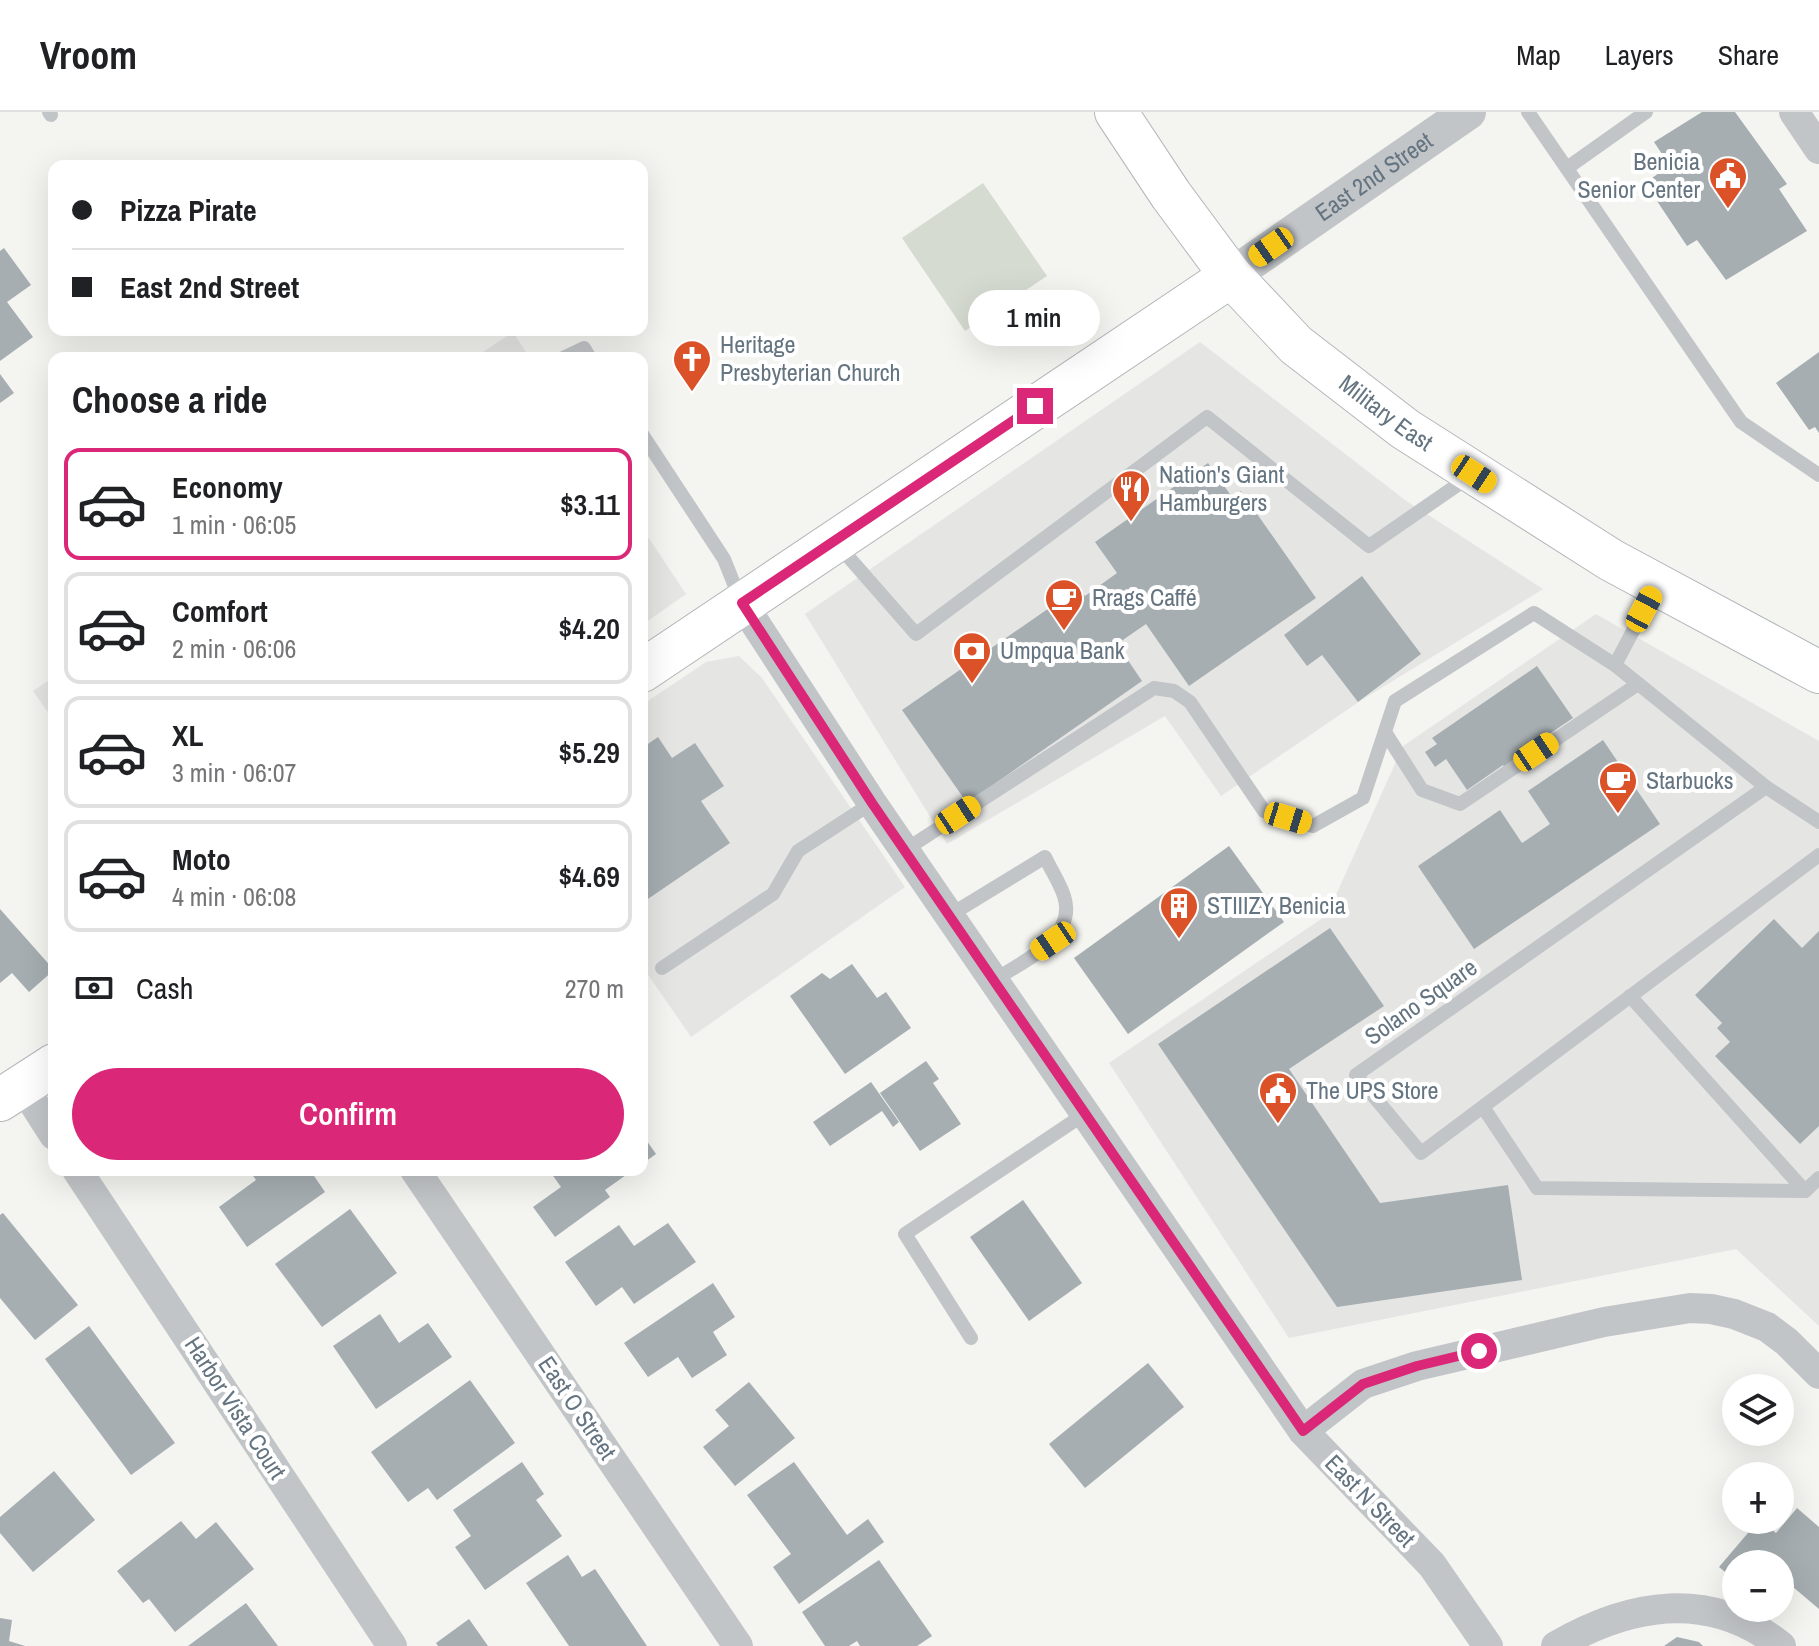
<!DOCTYPE html>
<meta charset="utf-8">
<style>
body{margin:0;font-family:"Archivo Narrow",sans-serif;background:#f6f6f6;color:#202124;height:100vh;display:flex;flex-direction:column;font-size:30px;white-space:nowrap}
*{box-sizing:border-box;margin:0}
p{font-size:26px;color:#757577}
.icon{flex:none;width:44px;height:44px;fill:none;stroke:currentColor;stroke-width:2;stroke-linecap:round;stroke-linejoin:round}
.map{position:relative;flex:1;overflow:hidden}
.drawer{position:absolute;left:48px;top:240px;width:600px;height:824px;display:flex;flex-direction:column;background:#fff;border-radius:16px;box-shadow:0 8px 32px #0002}
.drawer>*{flex:none}
.hud{position:absolute;left:48px;top:48px;width:600px;height:176px;border-radius:16px;box-shadow:0 8px 32px #0002;display:grid;align-content:center;height:176px;padding:0 24px;background:#fff}
.buttons{position:absolute;left:1722px;top:1262px;display:grid;gap:16px}
.buttons a{display:grid;place-items:center;width:72px;height:72px;border-radius:50%;background:#fff;box-shadow:0 8px 32px #0002;font-size:40px}
.end{position:absolute;width:36px;height:36px;margin:-18px;border:10px solid #db2777;background:#fff;box-shadow:0 0 0 4px #fff}
.from{border-radius:50%}
.bubble{position:absolute;height:56px;border-radius:28px;background:#fff;box-shadow:0 8px 32px #0002;font-size:26px;font-weight:600;line-height:56px;text-align:center}
.car{position:absolute;width:24px;height:48px;margin:-24px -12px;border-radius:10px;box-shadow:0 0 6px 2px #0007;background:linear-gradient(#f5c518 24%,#345 0 40%,#f5c518 0 76%,#345 0 86%,#f5c518 0)}
.hud b{display:flex;align-items:center;gap:28px;height:76px;font-size:30px}
.hud b+b{border-top:2px solid #e0e0e0}
.hud i{width:20px;height:20px;background:#202124}
ul{padding:0;list-style:none}
li{display:flex;align-items:center;gap:24px;height:112px;margin:0 16px 12px;padding:0 8px;border:4px solid #e0e0e0;border-radius:16px}
li div{flex:1}
li b{display:block;font-size:30px}
li em{font-style:normal;font-weight:600}
li.current{border-color:#db2777}
li>.icon{width:72px;height:72px;stroke-width:1.5}
h2{padding:0 24px;font-size:36px;line-height:96px}
.pay{display:flex;align-items:center;gap:20px;height:88px;padding:0 24px;font-size:30px}
.pay p{margin-inline-start:auto}
.primary-button{display:flex;gap:16px;margin-top:auto;padding:16px 24px}
.primary-button a{flex:1;height:92px;border-radius:48px;background:#db2777;color:#fff;font-size:32px;font-weight:600;line-height:92px;text-align:center}
header{display:flex;align-items:center;gap:48px;box-sizing:border-box;height:112px;padding:0 40px;background:#fff;border-bottom:2px solid #e0e0e0}
header strong{font-size:38px}
nav{display:flex;gap:44px;margin-inline-start:auto;font-size:28px}
.map>svg:first-child{display:block}
.built{fill:#e5e6e4}
.green{fill:#d5dbd1}
.building{fill:#a6aeb2}
.lines{fill:none;stroke-linecap:round;stroke-linejoin:round}
.secondary-casing{stroke:#b2b7ba;stroke-width:44}
.service{stroke:#c2c5c8;stroke-width:14}
.minor{stroke:#c2c5c8;stroke-width:30}
.tertiary{stroke:#c2c5c8;stroke-width:36}
.secondary{stroke:#fff;stroke-width:42}
.route{stroke:#db2777;stroke-width:10}
.labels{text-anchor:middle;stroke-width:8;stroke-linejoin:round;paint-order:stroke}
.poi-label{font-size:24px;fill:#647480;stroke:#fff;text-anchor:start}
.street-label{font-size:24px;fill:#647480;stroke:#fff}
</style>
<header>
<strong>Vroom</strong>
<nav><a>Map</a><a>Layers</a><a>Share</a></nav>
</header>
<div class="map">
<svg width="1819" height="1534" viewBox="0 0 1819 1534">
<rect width="100%" height="100%" fill="#f4f4f0"/>
<g class="built">
<polygon points="513,220 530,246 474,246"/>
<polygon points="1200,230 1405,388 1543,477 1360,589 1221,684 1165,604 947,732 805,502"/>
<polygon points="642,416 686,482 642,513"/>
<polygon points="1596,502 1819,629 1819,1214 1736,1137 1289,1226 1109,951 1327,803 1403,634"/>
<polygon points="739,544 762,566 905,775 691,925 642,854 642,593 706,550"/>
<polygon points="54,565 54,609 33,579"/>
</g>
<polygon class="green" points="983,71 1047,164 965,219 902,126"/>
<g class="building">
<polygon points="1702,0 1735,0 1787,72 1779,77 1807,119 1726,168 1697,128 1687,134 1645,71 1659,61 1650,50 1662,42 1654,30"/>
<polygon points="4,136 31,173 7,190 33,225 0,249 0,139"/>
<polygon points="1819,240 1819,321 1815,315 1809,318 1776,271"/>
<polygon points="0,262 14,281 0,291"/>
<polygon points="1208,351 1232,385 1241,379 1316,486 1189,574 1146,512 1117,532 1142,569 967,691 902,598 1078,476 1085,484 1117,461 1095,430"/>
<polygon points="1362,464 1421,542 1358,590 1322,543 1307,554 1284,523"/>
<polygon points="1537,554 1573,606 1530,635 1533,640 1507,659 1503,653 1467,678 1446,647 1435,655 1425,640 1437,632 1432,626"/>
<polygon points="658,625 672,646 695,631 724,674 701,689 730,731 642,791 642,636"/>
<polygon points="1603,628 1660,712 1474,837 1418,754 1500,698 1522,731 1550,712 1528,679"/>
<polygon points="1229,734 1284,810 1128,922 1074,846"/>
<polygon points="0,797 54,858 29,880 12,861 0,871"/>
<polygon points="1774,807 1802,836 1819,819 1819,1014 1800,1032 1715,944 1730,930 1717,916 1722,911 1695,883"/>
<polygon points="1330,816 1384,894 1289,957 1380,1091 1508,1073 1522,1168 1337,1195 1158,932"/>
<polygon points="852,852 877,886 886,880 911,916 845,962 790,884 822,861 830,867"/>
<polygon points="926,949 939,967 933,971 961,1012 920,1039 880,981"/>
<polygon points="871,970 899,1010 893,1015 882,999 830,1034 813,1010"/>
<polygon points="642,1022 656,1042 642,1052"/>
<polygon points="249,1058 310,1058 325,1080 247,1135 219,1095 256,1068"/>
<polygon points="549,1058 633,1058 605,1078 610,1085 555,1125 533,1095 561,1075"/>
<polygon points="1023,1088 1082,1171 1029,1209 970,1125"/>
<polygon points="350,1097 397,1161 322,1215 275,1152"/>
<polygon points="3,1101 78,1193 35,1228 0,1186 0,1103"/>
<polygon points="668,1111 696,1150 634,1192 622,1175 596,1194 565,1150 619,1113 634,1134"/>
<polygon points="713,1171 735,1205 713,1220 727,1243 692,1266 678,1245 648,1265 624,1231"/>
<polygon points="380,1202 399,1231 428,1211 452,1245 376,1297 333,1234"/>
<polygon points="89,1214 175,1331 131,1363 45,1247"/>
<polygon points="1148,1251 1184,1295 1085,1376 1049,1332"/>
<polygon points="470,1268 515,1331 437,1388 428,1376 408,1390 371,1340"/>
<polygon points="749,1270 795,1326 735,1374 703,1335 729,1314 715,1298"/>
<polygon points="522,1350 544,1382 536,1388 562,1424 485,1478 455,1435 471,1424 453,1398"/>
<polygon points="794,1350 847,1423 868,1407 884,1430 799,1492 773,1455 791,1442 747,1383"/>
<polygon points="54,1359 95,1408 33,1460 0,1421 0,1405"/>
<polygon points="1797,1396 1819,1415 1819,1497 1780,1464 1780,1452 1736,1452 1736,1469 1719,1455 1759,1408 1776,1421"/>
<polygon points="181,1409 196,1427 216,1410 254,1457 175,1520 149,1487 143,1491 117,1459"/>
<polygon points="568,1443 582,1465 595,1457 647,1534 569,1534 526,1471"/>
<polygon points="879,1448 932,1524 917,1534 860,1534 857,1529 849,1534 825,1534 802,1500"/>
<polygon points="246,1491 278,1534 188,1534"/>
<polygon points="0,1506 12,1508 9,1529 25,1534 0,1534"/>
<polygon points="469,1507 488,1534 438,1534 436,1531"/>
<polygon points="1677,1525 1699,1530 1703,1534 1664,1534"/>
</g>
<g class="lines">
<g class="secondary-casing">
<g id="secondary">
<path id="s2" d="M 1116,0 L 1171,83 L 1231,164 L 1296,233 L 1405,317 L 1611,448 L 1819,560"/>
<polyline points="642,559 1231,164"/>
<polyline points="0,988 54,953"/>
</g>
</g>
<g class="service">
<polyline points="49,0 51,3"/>
<polyline points="1528,0 1741,310 1819,363"/>
<polyline points="1567,56 1646,0"/>
<polyline points="563,246 584,236 590,246"/>
<polyline points="642,322 724,447 740,487"/>
<polyline points="838,433 916,522 1207,305 1369,434 1469,365"/>
<polyline points="1655,477 1615,553 1766,675 1819,710"/>
<polyline points="1385,620 1422,678 1460,692 1638,572"/>
<polyline points="1766,675 1356,963 1421,1041 1819,743"/>
<polyline points="905,738 1154,576 1174,579 1190,590 1264,699 1313,714 1363,686 1395,589 1534,501 1615,553"/>
<path d="M 950,803 L 1045,745 C 1051,758 1060,771 1064,784 C 1078,826 1022,850 994,868"/>
<polyline points="662,856 773,782 798,739 872,691"/>
<polyline points="1630,884 1805,1079"/>
<polyline points="1483,995 1537,1076 1805,1079 1819,1066"/>
<polyline points="971,1226 905,1122 1086,1001"/>
</g>
<g class="minor">
<polyline points="1794,0 1819,37"/>
<polyline points="742,491 872,691 1303,1319 1432,1453 1488,1534"/>
<polyline points="22,973 54,1023"/>
<polyline points="77,1058 392,1534"/>
<polyline points="415,1058 738,1534"/>
<polyline points="1303,1319 1363,1272 1417,1254 1604,1210 1690,1196 1711,1197 1734,1202 1767,1215 1787,1230 1819,1262"/>
<path d="M 1556,1534 C 1630,1491 1710,1477 1781,1534"/>
</g>
<path class="tertiary" id="s1" d="M 1231,164 L 1468,0"/>
<use href="#secondary" class="secondary"/>
</g>
<g class="lines">
<polyline class="route" points="1035,294 742,491 872,691 1303,1319 1363,1272 1417,1254 1479,1239"/>
</g>
<defs>
<g id="civic-pin" transform="scale(2)"><path d="M0 17L-7.5 6A9.5 9.5 0 1 1 7.5 6Z" fill="#dc5228" stroke="#fff"/><path d="M-.6-6.5H3V-4.5H.6V-3L4-1V1h2V6H-6V1h2V-1L-.6-3ZM-1.2 2.5V6h2.4V2.5Z" fill="#fff"/></g>
<g id="church-pin" transform="scale(2)"><path d="M0 17L-7.5 6A9.5 9.5 0 1 1 7.5 6Z" fill="#dc5228" stroke="#fff"/><path d="M-1.2-6h2.4v3.5h3.3v2.4h-3.3V6h-2.4V-.1h-3.3v-2.4h3.3Z" fill="#fff"/></g>
<g id="restaurant-pin" transform="scale(2)"><path d="M0 17L-7.5 6A9.5 9.5 0 1 1 7.5 6Z" fill="#dc5228" stroke="#fff"/><path d="M-5-6h1v4h1v-4h1v4h1v-4h1v5L-1.5 .5V6h-2V.5L-5-1ZM5-6V6H3V1.5H1.5Q1.5-4 5-6Z" fill="#fff"/></g>
<g id="cafe-pin" transform="scale(2)"><path d="M0 17L-7.5 6A9.5 9.5 0 1 1 7.5 6Z" fill="#dc5228" stroke="#fff"/><path d="M-5.5-4.5H6V0H3Q3 3.5 0 3.5H-2.5Q-5.5 3.5-5.5 0ZM3-3.2v2h1.7v-2ZM-6 4.5H4V6H-6Z" fill="#fff"/></g>
<g id="bank-pin" transform="scale(2)"><path d="M0 17L-7.5 6A9.5 9.5 0 1 1 7.5 6Z" fill="#dc5228" stroke="#fff"/><path d="M-6-4H6V4H-6ZM0-2.3a2.3 2.3 0 1 0 0 4.6a2.3 2.3 0 1 0 0-4.6Z" fill="#fff"/></g>
<g id="building-pin" transform="scale(2)"><path d="M0 17L-7.5 6A9.5 9.5 0 1 1 7.5 6Z" fill="#dc5228" stroke="#fff"/><path d="M-4-6H4V6H1V3H-1V6H-4ZM-2.5-4.3h1.7v1.8h-1.7ZM.8-4.3h1.7v1.8H.8ZM-2.5-1h1.7V.8h-1.7ZM.8-1h1.7V.8H.8Z" fill="#fff"/></g>
</defs>
<g fill-rule="evenodd">
<use href="#civic-pin" x="1728" y="64"/>
<use href="#church-pin" x="692" y="247"/>
<use href="#restaurant-pin" x="1131" y="377"/>
<use href="#cafe-pin" x="1064" y="486"/>
<use href="#bank-pin" x="972" y="539"/>
<use href="#cafe-pin" x="1618" y="669"/>
<use href="#building-pin" x="1179" y="794"/>
<use href="#civic-pin" x="1278" y="979"/>
</g>
<g class="labels">
<g class="poi-label">
<text x="1700" y="58" text-anchor="end">Benicia<tspan x="1700" dy="28">Senior Center</tspan></text>
<text x="720" y="241">Heritage<tspan x="720" dy="28">Presbyterian Church</tspan></text>
<text x="1159" y="371">Nation's Giant<tspan x="1159" dy="28">Hamburgers</tspan></text>
<text x="1092" y="494">Rrags Caffé</text>
<text x="1000" y="547">Umpqua Bank</text>
<text x="1646" y="677">Starbucks</text>
<text x="1207" y="802">STIIIZY Benicia</text>
<text x="1306" y="987">The UPS Store</text>
</g>
<g class="street-label">
<text dy="8" stroke="none"><textPath href="#s1" startOffset="174">East 2nd Street</textPath></text>
<text dy="8" stroke="none"><textPath href="#s2" startOffset="408">Military East</textPath></text>
<text transform="translate(1421 890) rotate(-35)" y="8">Solano Square</text>
<text transform="translate(235 1296) rotate(57)" y="8">Harbor Vista Court</text>
<text transform="translate(577 1296) rotate(56)" y="8">East O Street</text>
<text transform="translate(1370 1389) rotate(46)" y="8">East N Street</text>
</g>
</g>
</svg>
<div class="buttons">
<a><svg class="icon" aria-label="layers" viewBox="0 0 24 24"><path d="M12 4l9 5-9 5-9-5zM3 14l9 5 9-5"/></svg></a>
<a>+</a>
<a>−</a>
</div>
<i class="end from" style="left:1479px;top:1239px"></i>
<i class="end" style="left:1035px;top:294px"></i>
<div class="bubble" style="left:968px;top:178px;width:132px">1 min</div>
<i class="car" style="left:1271px;top:135px;rotate:235deg"></i>
<i class="car" style="left:1474px;top:362px;rotate:123deg"></i>
<i class="car" style="left:1644px;top:497px;rotate:28deg"></i>
<i class="car" style="left:1536px;top:640px;rotate:56deg"></i>
<i class="car" style="left:958px;top:703px;rotate:57deg"></i>
<i class="car" style="left:1288px;top:706px;rotate:107deg"></i>
<i class="car" style="left:1053px;top:829px;rotate:236deg"></i>
<div class="hud">
<b><i class="from"></i>Pizza Pirate</b>
<b><i></i>East 2nd Street</b>
</div>
<section class="drawer">
<h2>Choose a ride</h2>
<ul>
<li class="current"><svg class="icon" aria-label="car" viewBox="0 0 24 24"><path d="M5 17H2v-5l4-1 3-4h7l3 4 3 1v5h-3M9 17h6M6 11h13"/><circle cx="7" cy="17" r="2"/><circle cx="17" cy="17" r="2"/></svg><div><b>Economy</b><p>1 min · 06:05</p></div><em>$3.11</em></li>
<li><svg class="icon" aria-label="car" viewBox="0 0 24 24"><path d="M5 17H2v-5l4-1 3-4h7l3 4 3 1v5h-3M9 17h6M6 11h13"/><circle cx="7" cy="17" r="2"/><circle cx="17" cy="17" r="2"/></svg><div><b>Comfort</b><p>2 min · 06:06</p></div><em>$4.20</em></li>
<li><svg class="icon" aria-label="car" viewBox="0 0 24 24"><path d="M5 17H2v-5l4-1 3-4h7l3 4 3 1v5h-3M9 17h6M6 11h13"/><circle cx="7" cy="17" r="2"/><circle cx="17" cy="17" r="2"/></svg><div><b>XL</b><p>3 min · 06:07</p></div><em>$5.29</em></li>
<li><svg class="icon" aria-label="car" viewBox="0 0 24 24"><path d="M5 17H2v-5l4-1 3-4h7l3 4 3 1v5h-3M9 17h6M6 11h13"/><circle cx="7" cy="17" r="2"/><circle cx="17" cy="17" r="2"/></svg><div><b>Moto</b><p>4 min · 06:08</p></div><em>$4.69</em></li>
</ul>
<div class="pay"><svg class="icon" aria-label="cash" viewBox="0 0 24 24"><path d="M3 7h18v10H3z"/><circle cx="12" cy="12" r="2"/></svg>Cash<p>270 m</p></div>
<div class="primary-button"><a>Confirm</a></div>
</section>
</div>
